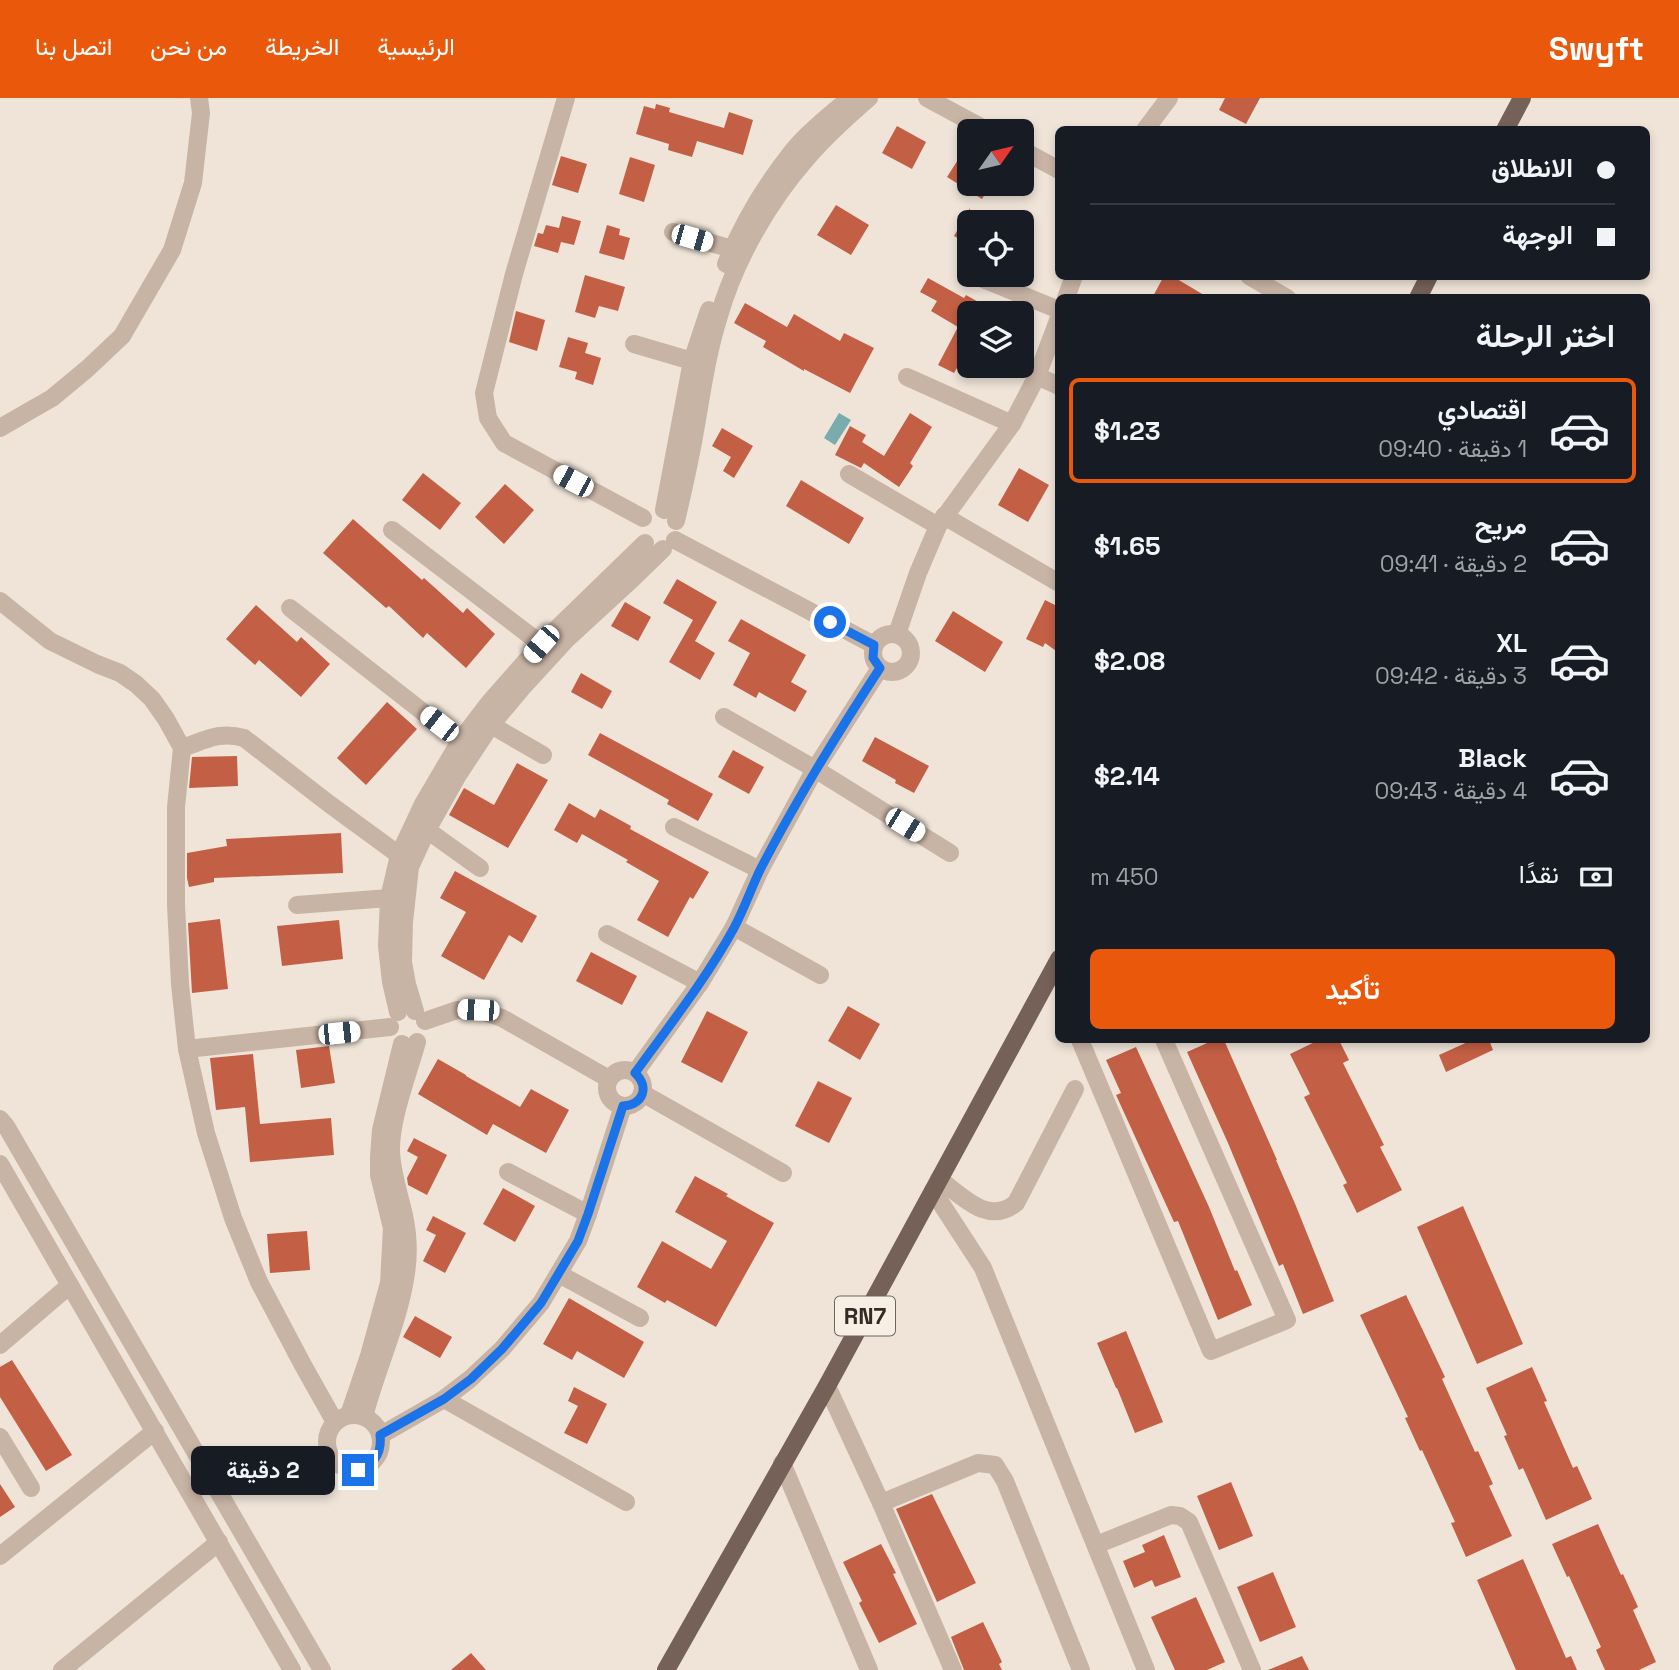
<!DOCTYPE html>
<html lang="ar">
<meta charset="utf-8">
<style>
body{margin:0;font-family:"Space Grotesk",Vazirmatn,sans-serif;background:#20242c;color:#f1f3f6;direction:rtl;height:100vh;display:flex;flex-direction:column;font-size:26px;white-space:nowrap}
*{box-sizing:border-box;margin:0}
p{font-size:23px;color:#9ea1a6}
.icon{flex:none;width:38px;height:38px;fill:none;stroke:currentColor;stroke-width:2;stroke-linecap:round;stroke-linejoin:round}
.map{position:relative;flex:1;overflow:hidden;direction:ltr}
.drawer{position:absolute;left:1055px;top:196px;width:595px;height:749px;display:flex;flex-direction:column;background:#171b24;border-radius:10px;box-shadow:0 4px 10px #0003;direction:rtl}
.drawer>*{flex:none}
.top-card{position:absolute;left:1055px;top:28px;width:595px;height:154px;border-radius:10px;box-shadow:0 4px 10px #0003;direction:rtl;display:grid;align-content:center;height:154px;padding:0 35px;background:#171b24}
.needle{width:46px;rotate:56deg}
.tools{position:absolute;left:957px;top:21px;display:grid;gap:14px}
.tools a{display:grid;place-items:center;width:77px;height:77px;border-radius:10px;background:#171b24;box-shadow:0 4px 10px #0003;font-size:35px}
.end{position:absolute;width:32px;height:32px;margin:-16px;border:9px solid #1a73e8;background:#fff;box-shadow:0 0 0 4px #fff}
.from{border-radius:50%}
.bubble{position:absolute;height:49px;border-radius:10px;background:#171b24;box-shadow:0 4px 10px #0003;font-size:23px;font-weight:600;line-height:49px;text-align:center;direction:rtl}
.car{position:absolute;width:21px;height:42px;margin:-21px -10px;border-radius:9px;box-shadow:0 0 5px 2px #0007;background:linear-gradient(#fff 24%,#345 0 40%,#fff 0 76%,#345 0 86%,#fff 0)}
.top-card b{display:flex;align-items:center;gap:24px;height:66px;font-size:26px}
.top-card b+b{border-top:2px solid #363941}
.top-card i{width:18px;height:18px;background:#f1f3f6}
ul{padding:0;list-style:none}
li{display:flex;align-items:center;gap:21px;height:105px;margin:0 14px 10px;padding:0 21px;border:4px solid transparent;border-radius:10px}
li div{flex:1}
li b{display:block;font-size:26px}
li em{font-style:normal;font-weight:600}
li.active{border-color:#ea580c}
li>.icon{width:63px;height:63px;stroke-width:1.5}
h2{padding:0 35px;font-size:32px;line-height:84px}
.pay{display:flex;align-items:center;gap:18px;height:77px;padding:0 35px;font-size:26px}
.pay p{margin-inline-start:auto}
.cta{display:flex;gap:14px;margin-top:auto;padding:14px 35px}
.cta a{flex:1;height:80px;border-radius:10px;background:#ea580c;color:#fff;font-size:28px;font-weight:600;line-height:80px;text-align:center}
header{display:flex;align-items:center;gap:42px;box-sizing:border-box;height:98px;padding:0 35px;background:#ea580c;color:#fff}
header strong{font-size:33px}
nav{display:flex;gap:38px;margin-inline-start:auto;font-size:24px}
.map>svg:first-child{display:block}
.water{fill:#78acad}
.building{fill:#c35f44}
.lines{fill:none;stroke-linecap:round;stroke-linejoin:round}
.street{stroke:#c8b4a5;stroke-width:18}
.primary{stroke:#756157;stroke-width:18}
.route{stroke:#1a73e8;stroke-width:9}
.labels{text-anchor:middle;stroke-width:5;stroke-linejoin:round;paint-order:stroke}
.shield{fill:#f8efe4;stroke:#6f655f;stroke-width:2}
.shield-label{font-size:23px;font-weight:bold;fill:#342a26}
</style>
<header>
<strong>Swyft</strong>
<nav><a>الرئيسية</a><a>الخريطة</a><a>من نحن</a><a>اتصل بنا</a></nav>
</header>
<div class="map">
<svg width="1679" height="1572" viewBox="0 0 1679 1572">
<rect width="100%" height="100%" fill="#f0e4d8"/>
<polygon class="water" points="839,315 851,322 835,347 824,340"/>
<g class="building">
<polygon points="1225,0 1260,0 1246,26 1219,12"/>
<polygon points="656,6 670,10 669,14 724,30 729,14 753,22 743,57 697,43 692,59 668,52 669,46 636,36 644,8 655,11"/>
<polygon points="897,28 926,44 912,71 882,55"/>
<polygon points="970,43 970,86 991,86 982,101 947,79"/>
<polygon points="561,58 587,66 578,95 552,87"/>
<polygon points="630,59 655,67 644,104 619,96"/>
<polygon points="836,107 869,127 851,157 817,137"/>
<polygon points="970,110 970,147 954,138"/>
<polygon points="562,118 581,123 574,147 561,144 558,155 534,148 538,135 543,136 546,127 559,130"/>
<polygon points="607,127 620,131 619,137 630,140 624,162 599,155"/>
<polygon points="585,177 625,189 618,213 599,208 595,220 575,214"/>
<polygon points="1164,178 1172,178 1209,200 1152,200"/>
<polygon points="928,180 964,200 966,197 998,215 970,215 970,263 964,274 957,270 954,275 938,267 958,229 931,213 937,203 920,194"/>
<polygon points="745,205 787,229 794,216 840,243 844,235 874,250 850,295 804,271 804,273 763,249 766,243 734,225"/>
<polygon points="516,213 545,222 537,253 509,244"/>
<polygon points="568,239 588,245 585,255 601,260 593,287 575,281 577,274 559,269"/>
<polygon points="910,315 932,329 910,365 913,368 899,389 864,365 861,370 835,357 850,328 866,337 862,344 884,358"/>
<polygon points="722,330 753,348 734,380 723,373 731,359 712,348"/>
<polygon points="1019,370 1049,387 1028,424 998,407"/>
<polygon points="423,375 461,405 440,432 402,402"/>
<polygon points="801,382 864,420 849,446 786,408"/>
<polygon points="505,386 534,412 504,446 475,419"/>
<polygon points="353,421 422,482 424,480 463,515 467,510 495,536 466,570 427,535 423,540 389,508 386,510 323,455"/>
<polygon points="677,481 717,504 695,543 715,555 700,582 669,564 693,522 663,505"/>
<polygon points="1045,502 1059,509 1059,555 1045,545 1043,549 1026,541"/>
<polygon points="625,504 651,519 638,543 611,528"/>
<polygon points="256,507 297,544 301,539 330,566 301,599 259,562 255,567 226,541"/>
<polygon points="953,513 1003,544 985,574 935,543"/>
<polygon points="741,521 806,557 791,584 807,593 795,614 759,594 756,600 733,587 750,555 728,543"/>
<polygon points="581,575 612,593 602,611 571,594"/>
<polygon points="387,604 417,631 366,687 337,660"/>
<polygon points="600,635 713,696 698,723 667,706 669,702 588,657"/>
<polygon points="875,639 929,668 914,695 895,685 896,682 862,663"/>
<polygon points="733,652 764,669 749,696 718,679"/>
<polygon points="237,658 238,688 189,690 192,659"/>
<polygon points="517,665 548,682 508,750 449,717 464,690 494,707"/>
<polygon points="569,705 595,720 600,711 631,728 630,731 709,774 693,801 690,799 668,839 637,822 659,783 626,764 628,762 582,736 577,745 554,732"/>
<polygon points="341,735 343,775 214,780 214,784 189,789 187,780 187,755 227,748 226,741"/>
<polygon points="455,773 537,818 522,845 509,837 484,882 441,858 466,814 440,800"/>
<polygon points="220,821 228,891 192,895 188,825"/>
<polygon points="339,822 343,861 282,868 277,828"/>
<polygon points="591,854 637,878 622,907 576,883"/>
<polygon points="848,908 880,926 860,962 828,943"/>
<polygon points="707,913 748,934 722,985 681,964"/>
<polygon points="1214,942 1224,942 1277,1062 1276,1062 1296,1108 1334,1203 1303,1216 1283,1166 1279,1168 1228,1045 1187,954"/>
<polygon points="1319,942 1339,942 1349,962 1343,965 1384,1047 1380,1049 1402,1092 1357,1115 1343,1087 1347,1085 1304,999 1310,996 1290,956"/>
<polygon points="1472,942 1489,942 1493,952 1446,974 1439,957"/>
<polygon points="329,948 335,985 301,990 296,952"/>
<polygon points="1136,949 1209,1109 1235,1173 1237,1172 1252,1207 1218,1222 1178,1123 1174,1124 1116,997 1121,995 1106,962"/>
<polygon points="253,956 260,1026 331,1020 334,1057 250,1064 245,1009 216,1012 210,960"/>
<polygon points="438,961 466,977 466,978 520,1009 531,991 569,1012 546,1055 493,1026 487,1037 418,996"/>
<polygon points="818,983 852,1000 829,1045 795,1028"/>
<polygon points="414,1040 447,1057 427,1097 408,1087 407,1080 418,1059 407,1053"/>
<polygon points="695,1078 728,1096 726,1098 774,1125 716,1229 667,1202 665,1205 637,1189 662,1143 711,1171 727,1143 675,1114"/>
<polygon points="503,1090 535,1108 515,1144 483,1126"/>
<polygon points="1463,1108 1523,1246 1477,1266 1417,1129"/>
<polygon points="433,1118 466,1135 445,1175 423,1163 436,1137 426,1132"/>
<polygon points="307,1133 310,1172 270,1175 267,1136"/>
<polygon points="1406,1197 1445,1279 1442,1281 1475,1354 1478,1353 1493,1386 1489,1388 1512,1438 1466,1459 1451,1425 1455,1424 1422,1352 1420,1353 1405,1320 1408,1319 1360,1217"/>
<polygon points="569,1200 644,1244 624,1280 577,1253 572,1262 543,1246"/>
<polygon points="415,1218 452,1239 440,1260 403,1239"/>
<polygon points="1126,1233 1163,1324 1135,1335 1117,1290 1116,1290 1097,1245"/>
<polygon points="12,1262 72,1357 46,1373 0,1299 0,1269"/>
<polygon points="1532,1269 1547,1303 1544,1304 1573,1370 1577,1368 1592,1401 1546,1422 1523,1370 1519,1372 1504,1338 1507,1337 1486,1290"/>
<polygon points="574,1289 607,1306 587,1346 564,1335 578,1308 568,1303"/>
<polygon points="1231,1384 1253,1438 1219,1452 1197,1398"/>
<polygon points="0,1386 15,1409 0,1419"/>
<polygon points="932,1396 976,1485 937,1504 896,1411"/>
<polygon points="1598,1426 1621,1477 1623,1476 1638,1509 1633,1512 1656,1564 1639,1572 1605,1572 1596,1552 1601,1549 1569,1478 1567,1479 1552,1446"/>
<polygon points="1164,1437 1181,1479 1155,1489 1152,1482 1134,1490 1123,1463 1145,1454 1142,1447"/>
<polygon points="881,1446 896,1475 893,1476 917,1526 879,1545 859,1505 862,1503 843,1464"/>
<polygon points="1523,1461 1566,1560 1571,1558 1577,1572 1516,1572 1477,1482"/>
<polygon points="1273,1474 1296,1529 1260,1544 1237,1489"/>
<polygon points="1196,1499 1225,1564 1207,1572 1175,1572 1151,1519"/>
<polygon points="983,1524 1002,1564 999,1566 1002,1572 964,1572 951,1539"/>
<polygon points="471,1555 486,1572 451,1572"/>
<polygon points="1302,1558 1309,1572 1268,1572"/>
</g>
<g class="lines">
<g class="street">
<polyline points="566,0 514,176 484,295 488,320 504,345 643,420"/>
<polyline points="927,0 988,33"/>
<polyline points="1145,32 1169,0"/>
<polyline points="1022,52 1059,72"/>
<polyline points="673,134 732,151"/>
<path d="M 726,166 C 742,127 765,88 791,55 C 807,35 831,16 850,0"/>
<polyline points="973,177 1059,212"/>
<polyline points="1249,178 1287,200"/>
<polyline points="1066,200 1074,178"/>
<polyline points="634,246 692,263 702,268"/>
<polyline points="1037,278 1059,288"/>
<polyline points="907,279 1012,326"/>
<polyline points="0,330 52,300 87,271 122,238 172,152 193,85 201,15 199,0"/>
<polyline points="849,376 938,428"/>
<polyline points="664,412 692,263 709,212"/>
<polyline points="944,418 1059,485"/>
<path d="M 676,423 C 683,393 690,363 695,333 C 702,294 707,256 719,218 C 735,162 769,103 807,60 C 826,38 847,19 869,0"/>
<polyline points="392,432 541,546"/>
<polyline points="675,442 874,547"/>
<polyline points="0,503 50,543 97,566 120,575 136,586 152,601 166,621 182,650 176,709 176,807 180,886 187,951 206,1035 233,1120 259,1184 304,1269 335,1324"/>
<polyline points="290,510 460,643"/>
<circle cx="892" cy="555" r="19"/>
<polyline points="897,536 918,475 938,428 1012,326 1037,278 1059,220"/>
<polyline points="724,619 815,671 950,755"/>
<polyline points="491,627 543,657"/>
<path d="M 182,650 C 206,642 219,633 244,640 L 328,705 L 399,757"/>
<polyline points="674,729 760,772"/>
<polyline points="427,732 480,770"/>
<polyline points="297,807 389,800"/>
<polyline points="734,829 820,877"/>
<polyline points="607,836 700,885"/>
<polyline points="415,913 407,886 403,864 404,824 410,769 427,732 458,677 491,627 522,590 566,542 629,484 663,451"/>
<polyline points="398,914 391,884 387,848 389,800 399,757 423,706 460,643 489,605 541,546 645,445"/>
<polyline points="425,923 457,912 478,912 502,920 609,981"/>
<polyline points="1080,942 1211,1253 1287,1222 1164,942"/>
<polyline points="187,951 390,929"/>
<circle cx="625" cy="990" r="18"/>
<polyline points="635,975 700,885 734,829 760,772 815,671 880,570"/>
<polyline points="642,995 783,1075"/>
<polyline points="0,1021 6,1028 322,1572"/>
<polyline points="0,1066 292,1572"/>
<polyline points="508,1074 588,1116"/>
<path d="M 939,1081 C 962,1098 988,1128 1016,1105 L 1075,991"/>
<polyline points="933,1093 983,1170 1146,1572"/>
<polyline points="559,1176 640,1220"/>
<polyline points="0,1247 70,1187"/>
<polyline points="827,1288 881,1405 953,1572"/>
<polyline points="444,1301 626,1404"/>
<circle cx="354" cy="1344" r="27"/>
<polyline points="349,1317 369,1258 389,1185 392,1130 379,1077 379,1059 381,1032 402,946"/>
<path d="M 364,1319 C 376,1271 399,1225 406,1175 C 409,1156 408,1136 404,1117 C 399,1096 392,1075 391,1054 C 390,1021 408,977 417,944"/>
<polyline points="381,1337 444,1301 470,1281 502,1251 541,1205 578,1143 588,1116 623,1008"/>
<polyline points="0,1339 31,1390"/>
<polyline points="782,1365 869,1572"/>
<polyline points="881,1405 978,1365 995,1367 1005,1383 1081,1572"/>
<polyline points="1096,1447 1171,1417 1180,1418 1189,1424 1252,1572"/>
<polyline points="0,1458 155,1333"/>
<polyline points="62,1572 219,1444"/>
</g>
<g class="primary">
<polyline points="1505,32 1522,0"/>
<polyline points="1418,200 1429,178"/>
<polyline points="666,1572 827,1288 1059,861"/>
</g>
</g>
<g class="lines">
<path class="route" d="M 358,1372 C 375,1366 382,1355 380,1337 L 444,1301 L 471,1281 L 502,1251 L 541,1205 L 578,1143 L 588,1116 L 623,1008 C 643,1007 650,989 635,975 C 669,928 706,881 734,830 C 744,811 751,791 760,772 C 796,702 837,636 880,570 L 873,560 L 874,547 L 830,524"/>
</g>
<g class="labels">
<rect class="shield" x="835" y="1198.5" width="60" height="39" rx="5"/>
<g class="shield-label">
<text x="865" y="1226">RN7</text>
</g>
</g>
</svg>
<div class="tools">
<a><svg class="needle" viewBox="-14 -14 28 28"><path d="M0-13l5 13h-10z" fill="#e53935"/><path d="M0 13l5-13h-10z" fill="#9ea1a6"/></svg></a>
<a><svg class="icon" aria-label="locate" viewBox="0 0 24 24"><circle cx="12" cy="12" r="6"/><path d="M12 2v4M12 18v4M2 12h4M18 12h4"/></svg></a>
<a><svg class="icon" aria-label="layers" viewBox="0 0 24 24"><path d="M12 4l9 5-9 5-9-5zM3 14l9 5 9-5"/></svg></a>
</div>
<i class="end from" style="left:830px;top:524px"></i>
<i class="end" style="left:358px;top:1372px"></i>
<div class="bubble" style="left:191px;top:1348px;width:144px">2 دقيقة</div>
<i class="car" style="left:692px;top:140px;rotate:106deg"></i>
<i class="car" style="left:573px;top:383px;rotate:298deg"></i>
<i class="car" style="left:541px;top:546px;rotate:221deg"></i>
<i class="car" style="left:439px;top:626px;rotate:308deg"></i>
<i class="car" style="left:905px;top:727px;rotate:122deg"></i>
<i class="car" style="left:478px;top:912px;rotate:272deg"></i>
<i class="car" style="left:339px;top:935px;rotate:84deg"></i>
<div class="top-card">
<b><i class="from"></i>الانطلاق</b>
<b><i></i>الوجهة</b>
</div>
<section class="drawer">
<h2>اختر الرحلة</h2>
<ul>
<li class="active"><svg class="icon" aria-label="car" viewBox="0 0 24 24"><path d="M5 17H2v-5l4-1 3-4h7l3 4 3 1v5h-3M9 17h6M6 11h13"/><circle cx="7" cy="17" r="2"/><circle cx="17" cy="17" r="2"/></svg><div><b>اقتصادي</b><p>1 دقيقة · 09:40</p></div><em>$1.23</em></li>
<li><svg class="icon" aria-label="car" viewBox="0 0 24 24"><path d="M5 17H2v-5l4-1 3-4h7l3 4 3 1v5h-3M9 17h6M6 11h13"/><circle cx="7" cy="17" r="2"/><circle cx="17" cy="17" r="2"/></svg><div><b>مريح</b><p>2 دقيقة · 09:41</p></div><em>$1.65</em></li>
<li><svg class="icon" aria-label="car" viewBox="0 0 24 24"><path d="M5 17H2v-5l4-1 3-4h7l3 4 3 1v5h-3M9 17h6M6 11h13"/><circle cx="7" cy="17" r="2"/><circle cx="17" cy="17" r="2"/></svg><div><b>XL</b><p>3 دقيقة · 09:42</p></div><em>$2.08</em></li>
<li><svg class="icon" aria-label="car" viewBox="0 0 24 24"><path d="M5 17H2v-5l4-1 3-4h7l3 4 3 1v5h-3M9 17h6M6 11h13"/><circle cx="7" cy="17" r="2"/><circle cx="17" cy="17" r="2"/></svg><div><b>Black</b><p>4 دقيقة · 09:43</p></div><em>$2.14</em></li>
</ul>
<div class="pay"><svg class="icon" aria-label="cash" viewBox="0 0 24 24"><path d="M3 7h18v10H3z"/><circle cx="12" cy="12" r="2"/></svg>نقدًا<p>450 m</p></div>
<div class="cta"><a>تأكيد</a></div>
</section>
</div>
